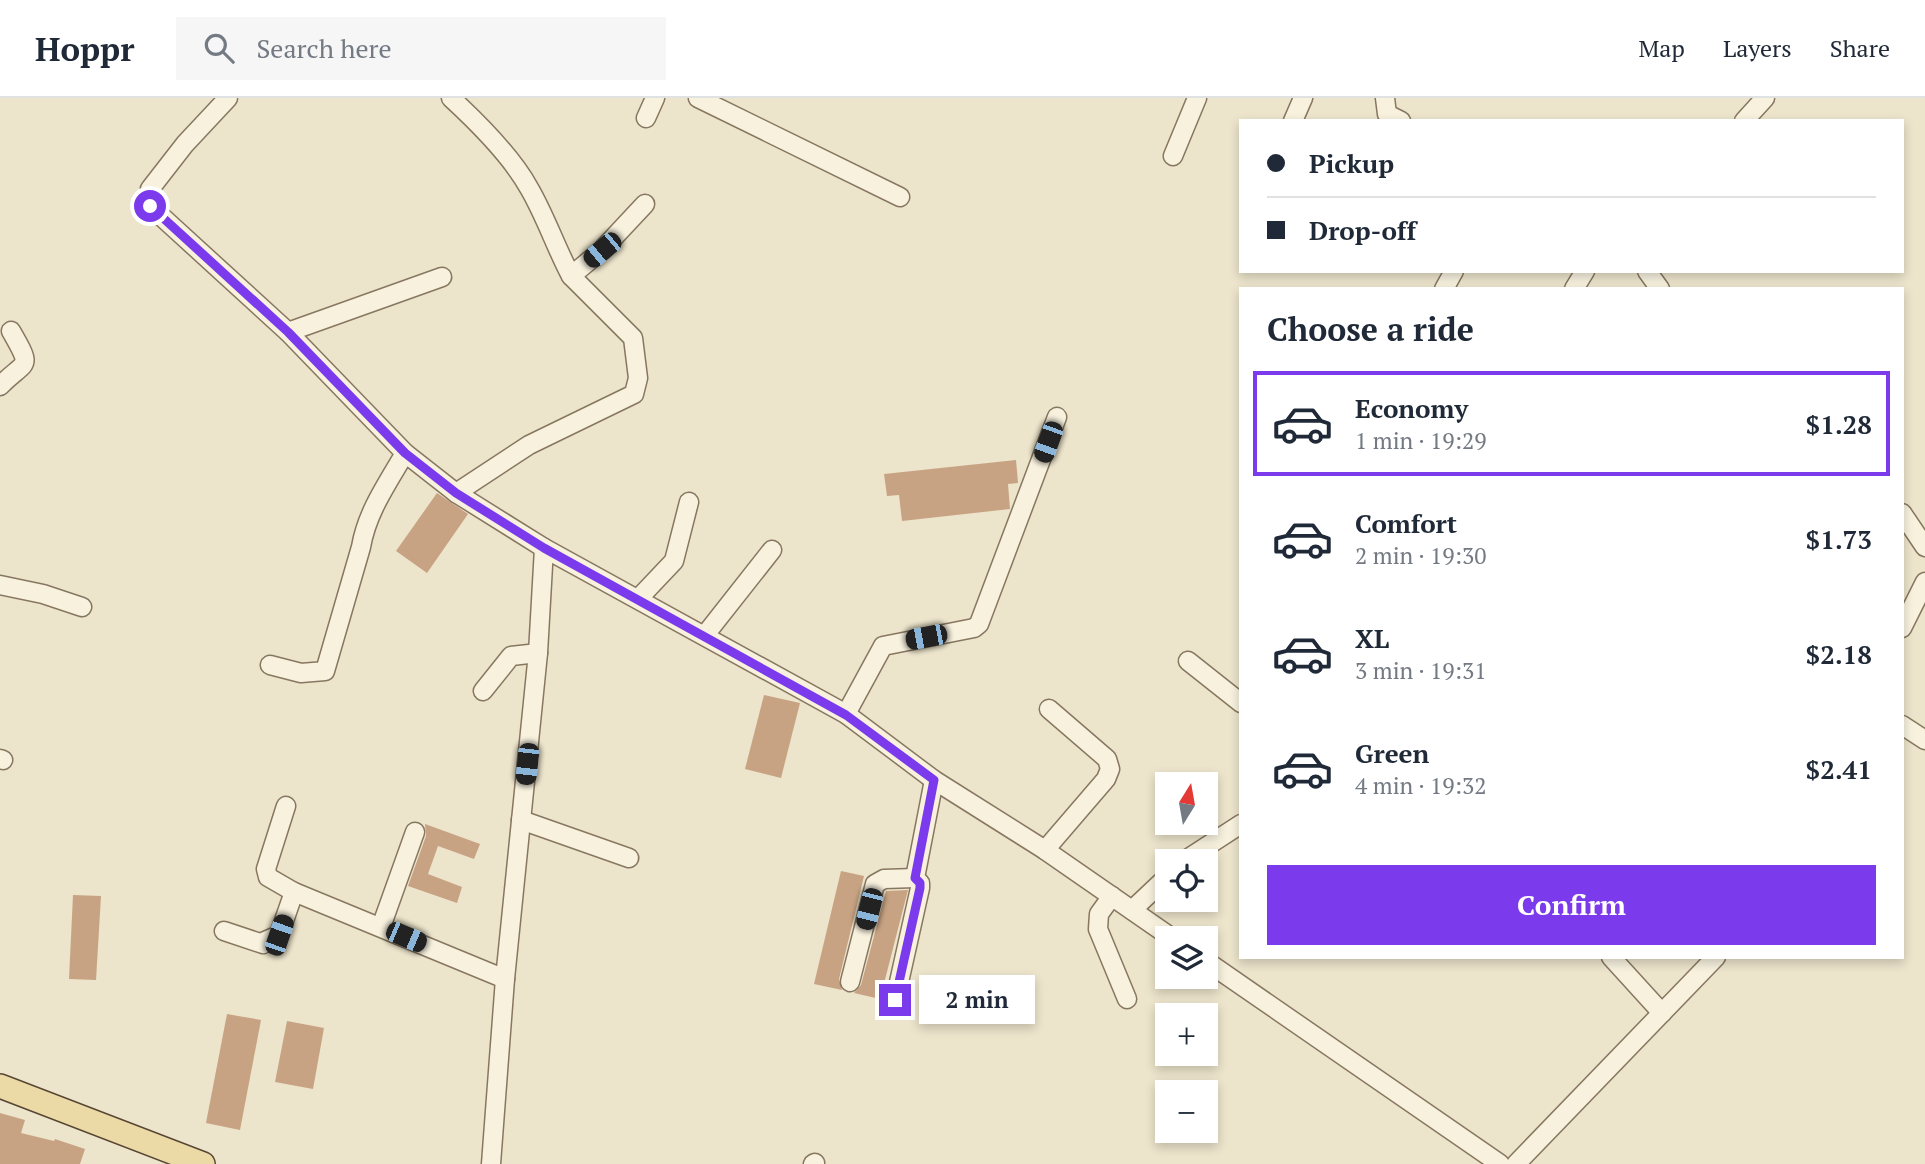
<!DOCTYPE html>
<meta charset="utf-8">
<style>
body{margin:0;font-family:"PT Serif",serif;background:#f6f6f7;color:#1f2937;height:100vh;display:flex;flex-direction:column;font-size:26px;white-space:nowrap}
*{box-sizing:border-box;margin:0}
p{font-size:23px;color:#747a83}
.icon{flex:none;width:38px;height:38px;fill:none;stroke:currentColor;stroke-width:2;stroke-linecap:round;stroke-linejoin:round}
.map{position:relative;flex:1;overflow:hidden}
.details{position:absolute;left:1239px;top:189px;width:665px;height:672px;display:flex;flex-direction:column;background:#fff;border-radius:0px;box-shadow:0 4px 10px #0003}
.details>*{flex:none}
.guide{position:absolute;left:1239px;top:21px;width:665px;height:154px;border-radius:0px;box-shadow:0 4px 10px #0003;display:grid;align-content:center;height:154px;padding:0 28px;background:#fff}
.needle{width:46px;rotate:11deg}
.fabs{position:absolute;left:1155px;top:674px;display:grid;gap:14px}
.fabs a{display:grid;place-items:center;width:63px;height:63px;border-radius:0px;background:#fff;box-shadow:0 4px 10px #0003;font-size:35px}
.end{position:absolute;width:32px;height:32px;margin:-16px;border:9px solid #7c3aed;background:#fff;box-shadow:0 0 0 4px #fff}
.from{border-radius:50%}
.bubble{position:absolute;height:49px;border-radius:0px;background:#fff;box-shadow:0 4px 10px #0003;font-size:23px;font-weight:600;line-height:49px;text-align:center}
.car{position:absolute;width:21px;height:42px;margin:-21px -10px;border-radius:9px;box-shadow:0 0 5px 2px #0007;background:linear-gradient(#222 24%,#8ab4d8 0 40%,#222 0 76%,#8ab4d8 0 86%,#222 0)}
.guide b{display:flex;align-items:center;gap:24px;height:66px;font-size:26px}
.guide b+b{border-top:2px solid #e0e1e3}
.guide i{width:18px;height:18px;background:#1f2937}
ul{padding:0;list-style:none}
li{display:flex;align-items:center;gap:21px;height:105px;margin:0 14px 10px;padding:0 14px;border:4px solid transparent;border-radius:0px}
li div{flex:1}
li b{display:block;font-size:26px}
li em{font-style:normal;font-weight:600}
li.on{border-color:#7c3aed}
li>.icon{width:63px;height:63px;stroke-width:1.5}
h2{padding:0 28px;font-size:32px;line-height:84px}
.button{display:flex;gap:14px;margin-top:auto;padding:14px 28px}
.button a{flex:1;height:80px;border-radius:0px;background:#7c3aed;color:#fff;font-size:28px;font-weight:600;line-height:80px;text-align:center}
header{display:flex;align-items:center;gap:42px;box-sizing:border-box;height:98px;padding:0 35px;background:#fff;border-bottom:2px solid #e0e1e3}
header strong{font-size:33px}
nav{display:flex;gap:38px;margin-inline-start:auto;font-size:24px}
.search{width:490px;height:63px;background:#f6f6f7;display:flex;align-items:center;gap:18px;box-sizing:border-box;padding:0 24px;border-radius:0px;color:#747a83;font-size:26px}
.map>svg:first-child{display:block}
.building{fill:#c8a383}
.lines{fill:none;stroke-linecap:round;stroke-linejoin:round}
.minor-casing{stroke:#887760;stroke-width:21}
.major-casing{stroke:#574633;stroke-width:26}
.minor{stroke:#f7f1de;stroke-width:18}
.major{stroke:#ecdaa6;stroke-width:23}
.route{stroke:#7c3aed;stroke-width:9}
</style>
<header>
<strong>Hoppr</strong>
<div class="search"><svg class="icon" aria-label="search" viewBox="0 0 24 24"><circle cx="10" cy="10" r="6"/><path d="M15 15l6 6"/></svg>Search here</div>
<nav><a>Map</a><a>Layers</a><a>Share</a></nav>
</header>
<div class="map">
<svg width="1925" height="1066" viewBox="0 0 1925 1066">
<rect width="100%" height="100%" fill="#ece4cb"/>
<g class="building">
<polygon points="1016,362 1018,385 1008,386 1010,411 902,423 899,397 887,398 884,376"/>
<polygon points="437,395 468,416 427,475 396,453"/>
<polygon points="764,597 800,605 781,680 745,671"/>
<polygon points="425,726 480,746 474,761 438,748 428,776 462,789 457,805 408,788 426,738"/>
<polygon points="841,773 864,778 839,881 842,892 814,886"/>
<polygon points="908,792 880,901 854,895 861,887 886,793"/>
<polygon points="73,797 101,798 96,882 69,881"/>
<polygon points="227,916 261,922 240,1032 206,1025"/>
<polygon points="287,923 324,930 313,991 275,984"/>
<polygon points="0,1015 25,1022 21,1035 54,1043 55,1041 85,1051 80,1066 0,1066"/>
</g>
<g class="lines">
<g class="minor-casing">
<g id="minor">
<polyline points="228,0 185,46 150,91 150,108 288,234 405,355 456,395 544,450"/>
<path d="M 451,0 C 477,24 512,59 529,90 C 545,117 556,150 571,178 L 602,152 L 645,106"/>
<polyline points="698,0 900,99"/>
<polyline points="1385,0 1387,16 1401,23"/>
<polyline points="646,20 655,0"/>
<polyline points="1293,23 1303,0"/>
<polyline points="1744,23 1765,0"/>
<polyline points="1173,58 1197,0"/>
<polyline points="1647,173 1660,191"/>
<polyline points="1444,191 1454,173"/>
<polyline points="1574,191 1585,173"/>
<polyline points="288,234 442,179"/>
<path d="M 0,288 C 26,261 34,273 11,233"/>
<polyline points="456,395 529,347 634,296 638,280 633,240 571,178"/>
<polyline points="1902,415 1925,449"/>
<polyline points="0,487 43,496 82,509"/>
<polyline points="638,501 674,463 689,404"/>
<polyline points="1902,530 1925,484"/>
<polyline points="705,537 772,452"/>
<polyline points="1188,563 1241,605"/>
<path d="M 270,567 L 301,575 L 325,573 L 361,449 C 367,414 387,386 405,355"/>
<polyline points="483,593 511,558 538,555"/>
<polyline points="846,616 883,548 974,530 979,526 1057,319"/>
<polyline points="1902,627 1925,642"/>
<polyline points="0,661 3,662"/>
<polyline points="286,708 266,771 268,779 294,794 505,881"/>
<polyline points="521,722 629,760"/>
<polyline points="1045,752 1106,681 1110,671 1107,661 1049,611"/>
<polyline points="1184,763 1241,726"/>
<polyline points="1112,798 1099,816 1098,831 1127,901"/>
<polyline points="1132,812 1167,779"/>
<polyline points="381,829 415,734"/>
<polyline points="224,833 263,846 265,843 279,837 294,794"/>
<polyline points="1611,859 1662,915"/>
<polyline points="1206,863 1500,1066"/>
<polyline points="850,884 875,786 884,781 915,780"/>
<polyline points="895,902 920,790 920,785 915,780 934,682"/>
<polyline points="491,1066 505,881 538,555 544,450 846,616 934,682 1045,752 1172,840"/>
<polyline points="813,1066 815,1065"/>
<polyline points="1516,1066 1716,859"/>
</g>
</g>
<g class="major-casing">
<polyline id="major" points="0,988 203,1066"/>
</g>
<use href="#minor" class="minor"/>
<use href="#major" class="major"/>
</g>
<g class="lines">
<polyline class="route" points="150,108 288,234 405,355 456,395 544,450 846,617 934,682 915,780 920,785 920,790 895,902"/>
</g>
</svg>
<div class="fabs">
<a><svg class="needle" viewBox="-14 -14 28 28"><path d="M0-13l5 13h-10z" fill="#e53935"/><path d="M0 13l5-13h-10z" fill="#747a83"/></svg></a>
<a><svg class="icon" aria-label="locate" viewBox="0 0 24 24"><circle cx="12" cy="12" r="6"/><path d="M12 2v4M12 18v4M2 12h4M18 12h4"/></svg></a>
<a><svg class="icon" aria-label="layers" viewBox="0 0 24 24"><path d="M12 4l9 5-9 5-9-5zM3 14l9 5 9-5"/></svg></a>
<a>+</a>
<a>−</a>
</div>
<i class="end from" style="left:150px;top:108px"></i>
<i class="end" style="left:895px;top:902px"></i>
<div class="bubble" style="left:919px;top:877px;width:116px">2 min</div>
<i class="car" style="left:602px;top:152px;rotate:230deg"></i>
<i class="car" style="left:1048px;top:344px;rotate:200deg"></i>
<i class="car" style="left:926px;top:539px;rotate:259deg"></i>
<i class="car" style="left:527px;top:666px;rotate:186deg"></i>
<i class="car" style="left:869px;top:811px;rotate:194deg"></i>
<i class="car" style="left:279px;top:837px;rotate:19deg"></i>
<i class="car" style="left:406px;top:839px;rotate:113deg"></i>
<div class="guide">
<b><i class="from"></i>Pickup</b>
<b><i></i>Drop-off</b>
</div>
<section class="details">
<h2>Choose a ride</h2>
<ul>
<li class="on"><svg class="icon" aria-label="car" viewBox="0 0 24 24"><path d="M5 17H2v-5l4-1 3-4h7l3 4 3 1v5h-3M9 17h6M6 11h13"/><circle cx="7" cy="17" r="2"/><circle cx="17" cy="17" r="2"/></svg><div><b>Economy</b><p>1 min · 19:29</p></div><em>$1.28</em></li>
<li><svg class="icon" aria-label="car" viewBox="0 0 24 24"><path d="M5 17H2v-5l4-1 3-4h7l3 4 3 1v5h-3M9 17h6M6 11h13"/><circle cx="7" cy="17" r="2"/><circle cx="17" cy="17" r="2"/></svg><div><b>Comfort</b><p>2 min · 19:30</p></div><em>$1.73</em></li>
<li><svg class="icon" aria-label="car" viewBox="0 0 24 24"><path d="M5 17H2v-5l4-1 3-4h7l3 4 3 1v5h-3M9 17h6M6 11h13"/><circle cx="7" cy="17" r="2"/><circle cx="17" cy="17" r="2"/></svg><div><b>XL</b><p>3 min · 19:31</p></div><em>$2.18</em></li>
<li><svg class="icon" aria-label="car" viewBox="0 0 24 24"><path d="M5 17H2v-5l4-1 3-4h7l3 4 3 1v5h-3M9 17h6M6 11h13"/><circle cx="7" cy="17" r="2"/><circle cx="17" cy="17" r="2"/></svg><div><b>Green</b><p>4 min · 19:32</p></div><em>$2.41</em></li>
</ul>
<div class="button"><a>Confirm</a></div>
</section>
</div>
